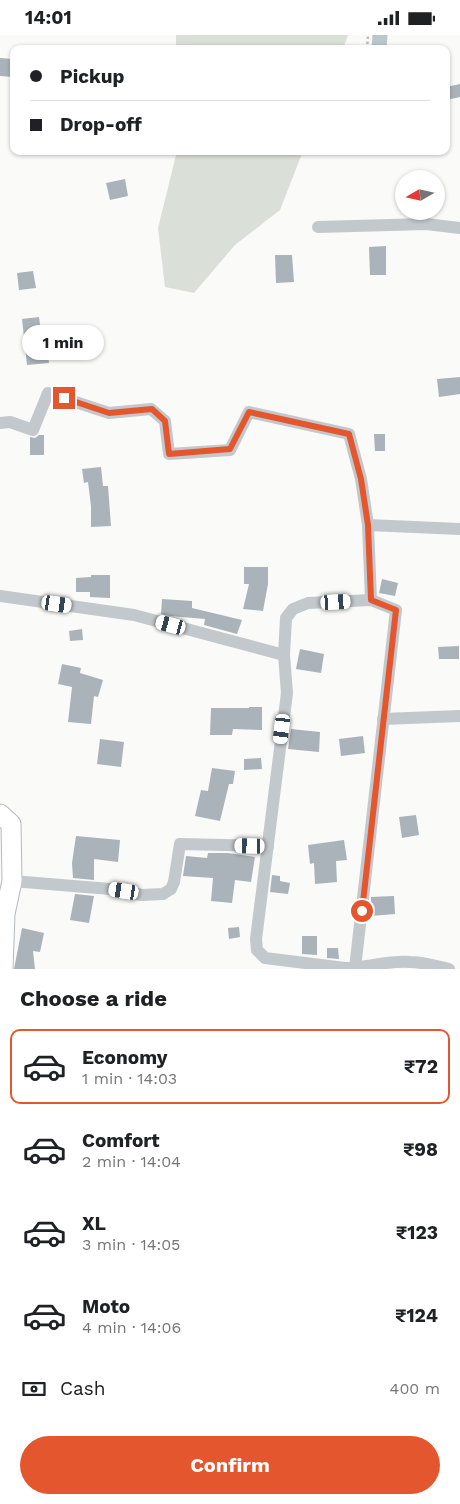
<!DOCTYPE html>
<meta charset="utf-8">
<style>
body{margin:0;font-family:"Work Sans",sans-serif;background:#f6f6f6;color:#202124;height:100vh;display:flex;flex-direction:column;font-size:19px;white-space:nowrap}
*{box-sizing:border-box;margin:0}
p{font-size:16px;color:#757577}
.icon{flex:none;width:28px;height:28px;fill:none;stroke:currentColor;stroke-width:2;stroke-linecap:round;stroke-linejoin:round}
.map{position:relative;height:934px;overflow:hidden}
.sheet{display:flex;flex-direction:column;background:#fff;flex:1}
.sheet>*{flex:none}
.hud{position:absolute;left:10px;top:10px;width:440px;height:110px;border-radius:10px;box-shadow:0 1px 4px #0004;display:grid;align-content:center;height:110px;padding:0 20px;background:#fff}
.needle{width:32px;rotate:261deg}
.buttons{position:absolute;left:395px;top:135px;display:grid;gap:10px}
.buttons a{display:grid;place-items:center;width:50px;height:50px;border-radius:50%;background:#fff;box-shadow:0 1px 4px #0004;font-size:25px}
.end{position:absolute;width:22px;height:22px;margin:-11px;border:6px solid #e4572e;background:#fff;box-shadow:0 0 0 2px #fff}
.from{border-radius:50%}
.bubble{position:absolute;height:35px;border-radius:18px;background:#fff;box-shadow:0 1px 4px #0004;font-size:16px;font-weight:700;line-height:35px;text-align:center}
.car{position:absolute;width:15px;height:30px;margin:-15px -8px;border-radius:6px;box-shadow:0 0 4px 1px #0007;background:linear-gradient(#fff 24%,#345 0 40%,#fff 0 76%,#345 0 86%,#fff 0)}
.hud b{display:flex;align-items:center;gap:18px;height:48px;font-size:19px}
.hud b+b{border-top:1px solid #e0e0e0}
.hud i{width:12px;height:12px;background:#202124}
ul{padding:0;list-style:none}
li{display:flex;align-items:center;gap:15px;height:75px;margin:0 10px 8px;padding:0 10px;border:2px solid transparent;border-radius:10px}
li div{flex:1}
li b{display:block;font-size:19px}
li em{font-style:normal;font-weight:700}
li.on{border-color:#e4572e}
li>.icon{width:45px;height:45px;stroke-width:1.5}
h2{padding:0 20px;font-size:22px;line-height:60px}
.pay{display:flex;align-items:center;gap:12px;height:55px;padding:0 20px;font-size:19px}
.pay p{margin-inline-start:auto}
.cta{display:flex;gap:10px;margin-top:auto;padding:10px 20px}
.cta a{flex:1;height:58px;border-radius:30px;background:#e4572e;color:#fff;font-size:20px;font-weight:700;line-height:58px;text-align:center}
.status{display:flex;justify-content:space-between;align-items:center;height:35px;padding:0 25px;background:#fff;direction:ltr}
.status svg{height:14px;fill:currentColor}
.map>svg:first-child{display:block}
.green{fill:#dadfd7}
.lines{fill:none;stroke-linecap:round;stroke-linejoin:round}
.canal{stroke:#bbc7cb;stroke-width:15}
.building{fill:#aab3b9}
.secondary-casing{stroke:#b3babf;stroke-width:21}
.path{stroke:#bbbfc2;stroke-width:2.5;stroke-dasharray:2.5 2.5;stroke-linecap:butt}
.street{stroke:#c3c8cc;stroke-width:12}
.secondary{stroke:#fff;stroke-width:19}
.route{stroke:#e4572e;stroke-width:6}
</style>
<div class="status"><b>14:01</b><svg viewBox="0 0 49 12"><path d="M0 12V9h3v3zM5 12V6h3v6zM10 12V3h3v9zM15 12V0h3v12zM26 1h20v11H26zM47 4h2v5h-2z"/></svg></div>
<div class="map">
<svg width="460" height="934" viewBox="0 0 460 934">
<rect width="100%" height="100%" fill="#fafaf8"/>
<g class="green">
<polygon points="176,0 348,0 343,14 176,14"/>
<polygon points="177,116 303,116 280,175 235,210 194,258 165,252 158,193"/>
</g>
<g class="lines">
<polyline class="canal" points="379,14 380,0"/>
</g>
<g class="building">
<polygon points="0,23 14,24 14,42 0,41"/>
<polygon points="460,49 460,62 446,65 446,52"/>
<polygon points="125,144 128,161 110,165 106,148"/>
<polygon points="386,211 386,240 370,240 369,212"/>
<polygon points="275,220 292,220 294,247 276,248"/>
<polygon points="33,236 36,253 19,255 17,238"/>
<polygon points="39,282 42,305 46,304 49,328 27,330 22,284"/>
<polygon points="460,342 460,359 439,362 437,344"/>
<polygon points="374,399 385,399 385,416 375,416"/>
<polygon points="39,400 44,400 44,420 30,420 30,402 35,403"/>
<polygon points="101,432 103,451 108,451 111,491 91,492 91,471 88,447 84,448 82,434"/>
<polygon points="244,532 268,532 268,549 263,576 243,574 249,549 244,549"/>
<polygon points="91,540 110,540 110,563 90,562 90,557 76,557 76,543 91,542"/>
<polygon points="382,544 398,548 395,561 379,558"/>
<polygon points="162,564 192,566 192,573 242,585 237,599 204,590 205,584 170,581 161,579"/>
<polygon points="82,594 83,605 70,606 69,596"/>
<polygon points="459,611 459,624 439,624 438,612"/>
<polygon points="300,614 324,619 321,638 296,634"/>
<polygon points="62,629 81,633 80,638 103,645 98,662 94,661 91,689 68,687 72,652 58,649"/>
<polygon points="249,672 262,672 262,695 233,694 232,700 210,700 211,673 249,673"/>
<polygon points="291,694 320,697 319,717 288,714"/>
<polygon points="363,701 365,718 341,721 339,704"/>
<polygon points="100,704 124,707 121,732 97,729"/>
<polygon points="261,723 262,734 244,735 244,724"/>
<polygon points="212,733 235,736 233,749 229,749 220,786 195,781 201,755 208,756"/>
<polygon points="416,780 419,800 402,803 399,782"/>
<polygon points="76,801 120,805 118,827 94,824 94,845 73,843 72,828"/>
<polygon points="344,805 347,825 336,826 337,847 315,849 314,828 310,829 308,810"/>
<polygon points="208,818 228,818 255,822 251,847 235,845 232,868 211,866 213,843 183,841 186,821 207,823"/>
<polygon points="272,840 280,841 280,846 290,848 288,859 270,857"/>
<polygon points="75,859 94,861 89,888 70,885"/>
<polygon points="394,861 395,879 371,881 371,862"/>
<polygon points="239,892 240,902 229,904 228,893"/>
<polygon points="22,893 44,898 40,917 33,916 35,934 14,934"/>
<polygon points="302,901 317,901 317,920 302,919"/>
<polygon points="327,913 338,913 339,924 327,923"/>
</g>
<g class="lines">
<g class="secondary-casing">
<polyline id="secondary" points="0,779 11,789 12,846 5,879 3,934"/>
</g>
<polyline class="path" points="367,14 368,0"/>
<g class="street">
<polyline points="318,192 426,189 460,193"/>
<polyline points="0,388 10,387 33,395 48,358 109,378 151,374 165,386 169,419 230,415 249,377 349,399 361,444 368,490 371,565"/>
<polyline points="368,490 460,494"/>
<polyline points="0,561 134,580 284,620"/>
<polyline points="383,684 460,681"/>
<polyline points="12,846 110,854 142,860 163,859 171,854 174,847 180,809 268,811"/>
<path d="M 355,933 L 396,575 L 371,565 L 308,568 L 293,574 L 286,583 L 284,620 L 287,658 L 256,904 L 257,915 L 265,923 L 345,933 C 367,933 388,925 410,927 C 423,927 436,931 449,934"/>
</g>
<use href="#secondary" class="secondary"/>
</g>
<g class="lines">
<polyline class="route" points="64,363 109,378 152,374 165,386 169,419 230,414 249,377 349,399 361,444 368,490 371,565 396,575 362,876"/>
</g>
</svg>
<div class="buttons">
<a><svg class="needle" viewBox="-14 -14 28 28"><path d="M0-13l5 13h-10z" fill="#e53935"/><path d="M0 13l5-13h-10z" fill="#757577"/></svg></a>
</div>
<i class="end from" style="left:362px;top:876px"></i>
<i class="end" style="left:64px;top:363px"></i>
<div class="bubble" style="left:22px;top:290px;width:82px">1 min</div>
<i class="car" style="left:336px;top:567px;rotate:87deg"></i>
<i class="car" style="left:57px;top:569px;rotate:98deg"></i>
<i class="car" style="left:171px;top:590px;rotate:285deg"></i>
<i class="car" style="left:282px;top:694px;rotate:187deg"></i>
<i class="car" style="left:250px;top:811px;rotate:271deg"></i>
<i class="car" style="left:124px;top:856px;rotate:279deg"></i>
<div class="hud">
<b><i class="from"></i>Pickup</b>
<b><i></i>Drop-off</b>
</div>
</div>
<section class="sheet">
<h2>Choose a ride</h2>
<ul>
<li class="on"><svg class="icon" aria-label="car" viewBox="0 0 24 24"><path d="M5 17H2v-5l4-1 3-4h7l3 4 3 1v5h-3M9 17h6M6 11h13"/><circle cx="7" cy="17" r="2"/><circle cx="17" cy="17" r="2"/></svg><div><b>Economy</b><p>1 min · 14:03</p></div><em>₹72</em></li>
<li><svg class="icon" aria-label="car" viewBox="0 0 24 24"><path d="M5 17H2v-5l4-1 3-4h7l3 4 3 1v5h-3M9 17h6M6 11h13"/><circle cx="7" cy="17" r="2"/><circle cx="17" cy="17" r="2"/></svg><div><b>Comfort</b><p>2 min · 14:04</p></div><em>₹98</em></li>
<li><svg class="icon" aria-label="car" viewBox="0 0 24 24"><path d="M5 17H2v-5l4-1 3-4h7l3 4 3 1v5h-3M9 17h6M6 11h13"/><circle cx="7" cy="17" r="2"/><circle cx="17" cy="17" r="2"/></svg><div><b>XL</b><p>3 min · 14:05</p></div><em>₹123</em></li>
<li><svg class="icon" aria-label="car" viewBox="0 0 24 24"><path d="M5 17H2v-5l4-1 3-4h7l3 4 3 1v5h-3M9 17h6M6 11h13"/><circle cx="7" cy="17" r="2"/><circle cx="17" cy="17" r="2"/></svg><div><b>Moto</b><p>4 min · 14:06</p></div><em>₹124</em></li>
</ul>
<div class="pay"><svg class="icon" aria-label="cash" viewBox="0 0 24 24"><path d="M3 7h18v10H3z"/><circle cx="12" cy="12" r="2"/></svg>Cash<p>400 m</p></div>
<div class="cta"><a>Confirm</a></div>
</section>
